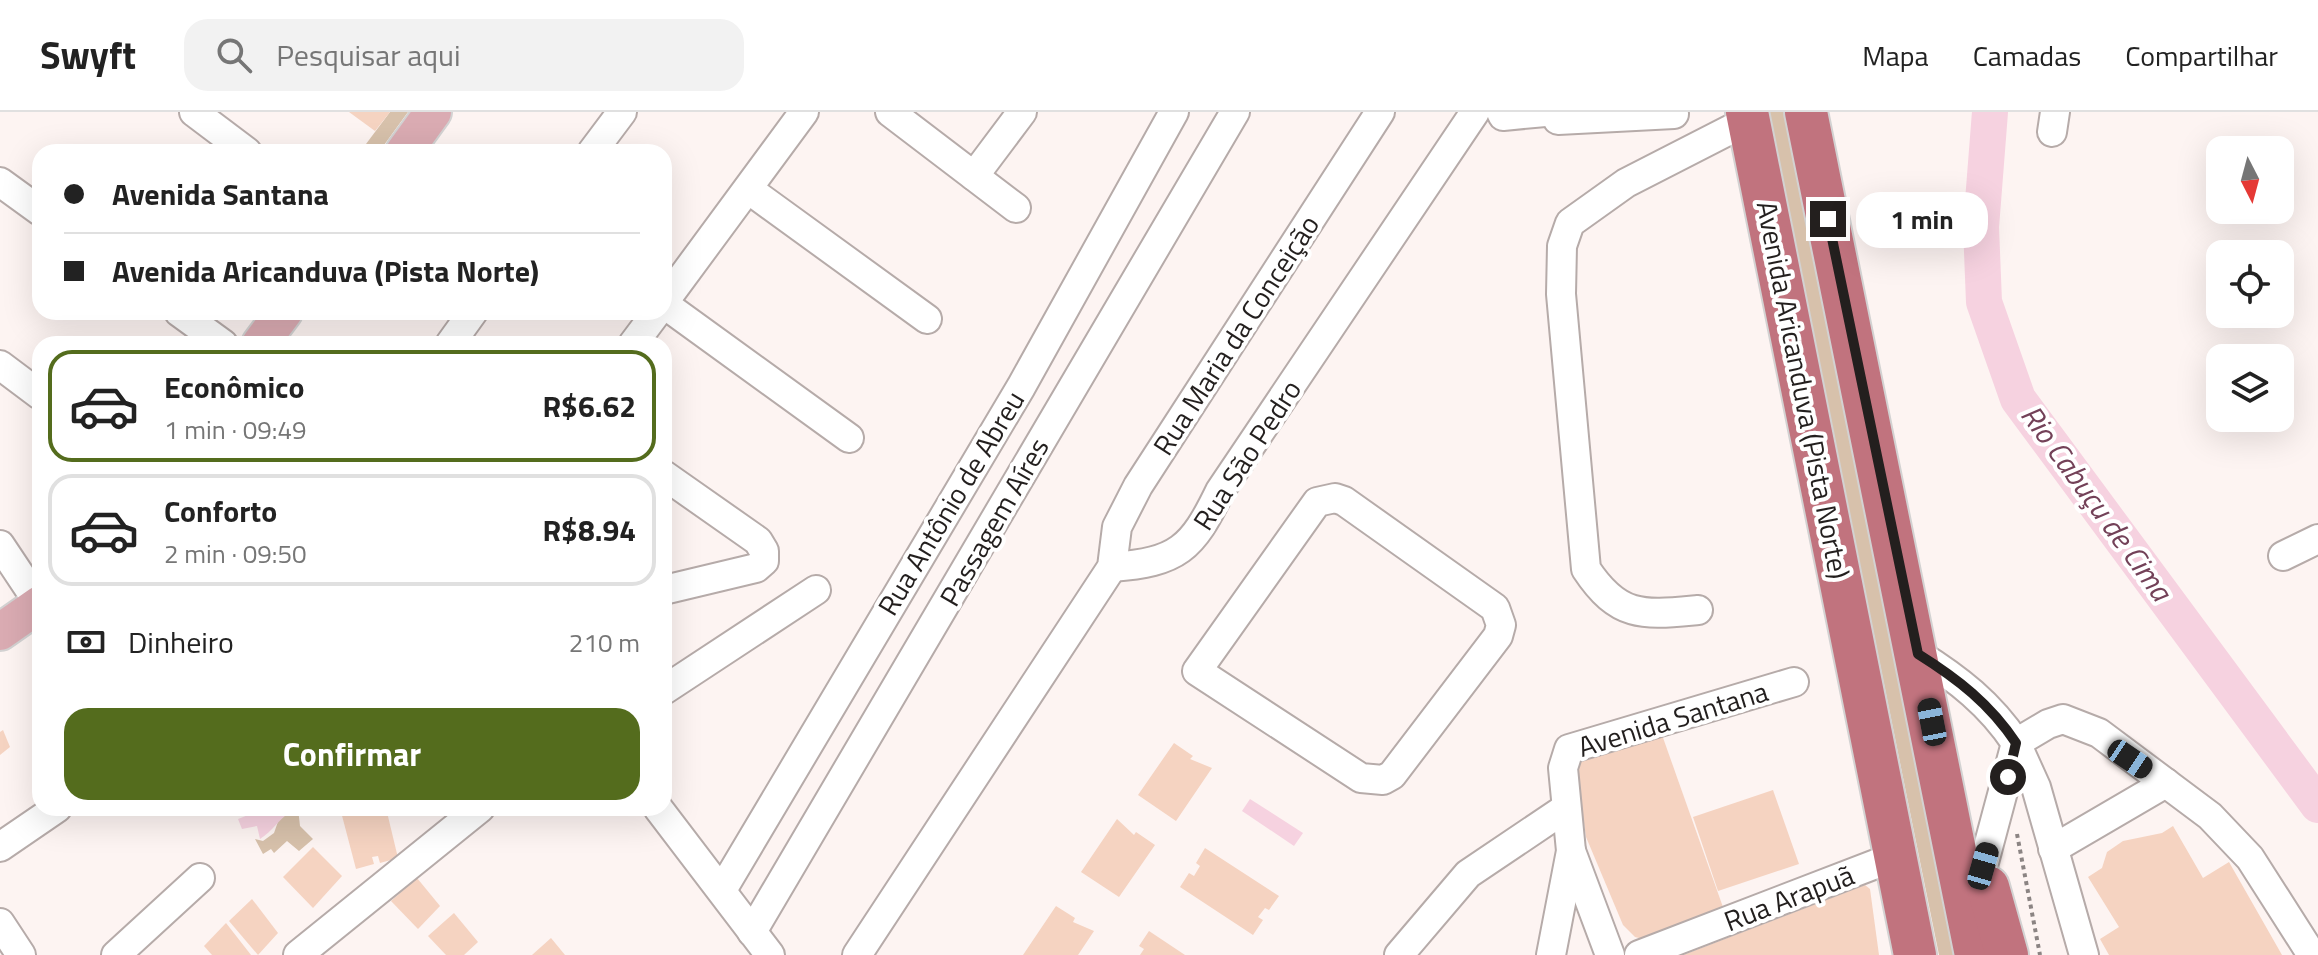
<!DOCTYPE html>
<html lang="pt">
<meta charset="utf-8">
<style>
body{margin:0;font-family:"Titillium Web",sans-serif;background:#f2f2f2;color:#222;height:100vh;display:flex;flex-direction:column;font-size:30px;white-space:nowrap}
*{box-sizing:border-box;margin:0}
p{font-size:26px;color:#767676}
.icon{flex:none;width:44px;height:44px;fill:none;stroke:currentColor;stroke-width:2;stroke-linecap:round;stroke-linejoin:round}
.map{position:relative;flex:1;overflow:hidden}
.drawer{position:absolute;left:32px;top:224px;width:640px;height:480px;display:flex;flex-direction:column;background:#fff;border-radius:24px;box-shadow:0 8px 32px #0002}
.drawer>*{flex:none}
.guide{position:absolute;left:32px;top:32px;width:640px;height:176px;border-radius:24px;box-shadow:0 8px 32px #0002;display:grid;align-content:center;height:176px;padding:0 32px;background:#fff}
.needle{width:52px;rotate:174deg}
.fabs{position:absolute;left:2206px;top:24px;display:grid;gap:16px}
.fabs a{display:grid;place-items:center;width:88px;height:88px;border-radius:16px;background:#fff;box-shadow:0 8px 32px #0002;font-size:40px}
.end{position:absolute;width:36px;height:36px;margin:-18px;border:10px solid #231f1e;background:#fff;box-shadow:0 0 0 4px #fff}
.from{border-radius:50%}
.bubble{position:absolute;height:56px;border-radius:24px;background:#fff;box-shadow:0 8px 32px #0002;font-size:26px;font-weight:700;line-height:56px;text-align:center}
.car{position:absolute;width:24px;height:48px;margin:-24px -12px;border-radius:10px;box-shadow:0 0 6px 2px #0007;background:linear-gradient(#222 24%,#8ab4d8 0 40%,#222 0 76%,#8ab4d8 0 86%,#222 0)}
.guide b{display:flex;align-items:center;gap:28px;height:76px;font-size:30px}
.guide b+b{border-top:2px solid #e0e0e0}
.guide i{width:20px;height:20px;background:#222}
ul{padding:14px 0 0;list-style:none}
li{display:flex;align-items:center;gap:24px;height:112px;margin:0 16px 12px;padding:0 16px;border:4px solid #e0e0e0;border-radius:24px}
li div{flex:1}
li b{display:block;font-size:30px}
li em{font-style:normal;font-weight:700}
li.current{border-color:#546c1d}
li>.icon{width:72px;height:72px;stroke-width:1.5}
.pay{display:flex;align-items:center;gap:20px;height:88px;padding:0 32px;font-size:30px}
.pay p{margin-inline-start:auto}
.button{display:flex;gap:16px;margin-top:auto;padding:16px 32px}
.button a{flex:1;height:92px;border-radius:24px;background:#546c1d;color:#fff;font-size:32px;font-weight:700;line-height:92px;text-align:center}
header{display:flex;align-items:center;gap:48px;box-sizing:border-box;height:112px;padding:0 40px;background:#fff;border-bottom:2px solid #e0e0e0}
header strong{font-size:38px}
nav{display:flex;gap:44px;margin-inline-start:auto;font-size:28px}
.search{width:560px;height:72px;background:#f2f2f2;display:flex;align-items:center;gap:20px;box-sizing:border-box;padding:0 28px;border-radius:24px;color:#767676;font-size:30px}
.map>svg:first-child{display:block}
.green{fill:#d7c1ab}
.water{fill:#f6d2e0}
.lines{fill:none;stroke-linecap:round;stroke-linejoin:round}
.river{stroke:#f6d2e0;stroke-width:36}
.building{fill:#f5d3c1}
.minor-casing{stroke:#b6aba9;stroke-width:32}
.major-casing{stroke:#d3d2d2;stroke-width:40}
.highway-casing{stroke:#d3d2d2;stroke-width:46}
.path{stroke:#8b8483;stroke-width:4;stroke-dasharray:4 4;stroke-linecap:butt}
.minor{stroke:#fff;stroke-width:28}
.major{stroke:#daabb2;stroke-width:36}
.highway{stroke:#c1737e;stroke-width:42}
.route{stroke:#231f1e;stroke-width:10}
.labels{text-anchor:middle;stroke-width:8;stroke-linejoin:round;paint-order:stroke}
.street-label{font-size:28px;fill:#231f1e;stroke:#fff}
.water-label{font-size:30px;font-style:italic;fill:#734158;stroke:#fff}
</style>
<header>
<strong>Swyft</strong>
<div class="search"><svg class="icon" aria-label="search" viewBox="0 0 24 24"><circle cx="10" cy="10" r="6"/><path d="M15 15l6 6"/></svg>Pesquisar aqui</div>
<nav><a>Mapa</a><a>Camadas</a><a>Compartilhar</a></nav>
</header>
<div class="map">
<svg width="2318" height="843" viewBox="0 0 2318 843">
<rect width="100%" height="100%" fill="#fdf4f2"/>
<g class="green">
<polygon points="390,0 408,0 379,40 360,40"/>
<polygon points="1768,0 1789,0 1962,843 1939,843"/>
<polygon points="289,696 298,696 300,714 313,727 299,739 287,729 274,741 271,737 263,742 255,727 263,729 274,721 280,704"/>
</g>
<g class="water">
<polygon points="1250,687 1303,721 1294,734 1242,699"/>
<path d="M 266,696 L 290,696 L 290,700 C 278,708 273,719 260,727 L 257,714 L 242,717 L 238,707 Z"/>
</g>
<g class="lines">
<polyline class="river" points="1990,0 1981,115 1984,190 2018,287 2318,693"/>
</g>
<g class="building">
<polygon points="349,0 390,0 375,19"/>
<polygon points="3,618 10,635 0,643 0,620"/>
<polygon points="1661,620 1724,798 1647,828 1635,825 1623,813 1586,725 1578,670 1580,648"/>
<polygon points="1174,631 1193,644 1190,647 1212,656 1176,709 1138,683"/>
<polygon points="1773,678 1799,752 1718,779 1693,705"/>
<polygon points="340,696 386,696 398,746 380,751 378,744 372,745 374,752 356,757"/>
<polygon points="1117,707 1134,723 1136,720 1155,733 1119,785 1081,760"/>
<polygon points="2173,714 2203,766 2229,750 2282,843 2109,843 2100,827 2119,815 2088,765 2102,756 2107,740 2123,729 2162,721"/>
<polygon points="313,735 342,764 313,796 283,765"/>
<polygon points="1205,736 1279,784 1269,798 1265,796 1258,805 1263,808 1253,823 1180,775 1189,761 1194,764 1200,754 1196,751"/>
<polygon points="417,766 440,794 418,817 391,789"/>
<polygon points="1865,773 1870,777 1879,843 1683,843"/>
<polygon points="252,787 278,821 258,843 229,809"/>
<polygon points="1056,794 1075,806 1073,810 1094,819 1078,843 1023,843"/>
<polygon points="454,801 478,830 464,843 446,843 428,824"/>
<polygon points="226,811 251,843 212,843 204,834"/>
<polygon points="1149,819 1185,843 1140,843 1144,837 1139,834"/>
<polygon points="551,826 565,843 532,843"/>
</g>
<g class="lines">
<g class="minor-casing">
<g id="minor">
<polyline points="194,0 247,40"/>
<polyline points="890,0 1016,96"/>
<polyline points="1501,0 1503,4 1545,0"/>
<polyline points="1556,0 1558,8 1674,2"/>
<polyline points="2052,20 2055,0"/>
<polyline points="592,40 622,0"/>
<polyline points="974,64 1022,0"/>
<polyline points="0,70 40,99"/>
<polyline points="748,77 927,207"/>
<polyline points="664,190 804,0"/>
<polyline points="664,192 849,326"/>
<polyline points="179,200 223,232"/>
<polyline points="450,232 473,200"/>
<polyline points="633,232 657,200"/>
<polyline points="0,253 40,283"/>
<polyline points="664,363 758,429 764,439 764,449 756,456 664,478"/>
<polygon points="1335,386 1344,389 1495,496 1501,513 1498,524 1392,663 1383,668 1361,666 1197,559 1317,390"/>
<polyline points="0,433 40,493"/>
<polyline points="2283,444 2318,427"/>
<path d="M 1112,455 C 1178,450 1192,437 1220,379 L 1475,0"/>
<path d="M 1698,498 C 1644,503 1619,507 1586,457 L 1561,182 L 1562,134 L 1570,111 L 1626,71 L 1749,8"/>
<path d="M 1918,542 C 1958,567 1990,592 2016,631 L 1983,754"/>
<polyline points="664,578 816,478"/>
<polyline points="658,696 770,843"/>
<polyline points="0,735 57,696"/>
<polyline points="2053,737 2166,671"/>
<polyline points="1571,739 1610,843"/>
<polyline points="722,778 1021,275 1174,0"/>
<polyline points="0,811 21,843"/>
<polyline points="752,820 1235,0"/>
<polyline points="116,843 200,766"/>
<polyline points="298,843 480,696"/>
<polyline points="857,843 1112,455 1117,415 1138,374 1380,0"/>
<polyline points="1399,843 1468,762 1566,696"/>
<polyline points="1551,843 1571,739 1563,656 1569,637 1794,570"/>
<polyline points="1639,843 1894,745"/>
<polyline points="2084,843 2036,675 2016,631 2048,612 2063,607 2099,621 2210,704 2250,746 2312,843"/>
</g>
</g>
<g class="major-casing">
<g id="major">
<polyline points="404,40 433,0"/>
<polyline points="260,232 284,200"/>
<polyline points="0,520 40,492"/>
</g>
</g>
<g class="highway-casing">
<g id="highway">
<polyline points="1747,0 1915,843"/>
<polyline points="1806,0 1976,843"/>
<polyline points="1988,775 2007,843"/>
</g>
</g>
<polyline class="path" points="2017,722 2040,843"/>
<use href="#minor" class="minor"/>
<use href="#major" class="major"/>
<use href="#highway" class="highway"/>
</g>
<g class="lines">
<path class="route" d="M 1828,107 L 1918,542 C 1958,567 1990,592 2016,631 L 2008,665"/>
</g>
<g class="labels">
<g class="street-label">
<text transform="translate(1236 223) rotate(-57)" y="10">Rua Maria da Conceição</text>
<text transform="translate(1803 278) rotate(79)" y="10">Avenida Aricanduva (Pista Norte)</text>
<text transform="translate(1247 343) rotate(-57)" y="10">Rua São Pedro</text>
<text transform="translate(951 391) rotate(-59)" y="10">Rua Antônio de Abreu</text>
<text transform="translate(994 410) rotate(-60)" y="10">Passagem Aíres</text>
<text transform="translate(1673 607) rotate(-17)" y="10">Avenida Santana</text>
<text transform="translate(1789 786) rotate(-21)" y="10">Rua Arapuã</text>
</g>
<g class="water-label">
<text transform="translate(2096 391) rotate(54)" y="10">Rio Cabuçu de Cima</text>
</g>
</g>
</svg>
<div class="fabs">
<a><svg class="needle" viewBox="-14 -14 28 28"><path d="M0-13l5 13h-10z" fill="#e53935"/><path d="M0 13l5-13h-10z" fill="#767676"/></svg></a>
<a><svg class="icon" aria-label="locate" viewBox="0 0 24 24"><circle cx="12" cy="12" r="6"/><path d="M12 2v4M12 18v4M2 12h4M18 12h4"/></svg></a>
<a><svg class="icon" aria-label="layers" viewBox="0 0 24 24"><path d="M12 4l9 5-9 5-9-5zM3 14l9 5 9-5"/></svg></a>
</div>
<i class="end from" style="left:2008px;top:665px"></i>
<i class="end" style="left:1828px;top:107px"></i>
<div class="bubble" style="left:1856px;top:80px;width:132px">1 min</div>
<i class="car" style="left:1932px;top:610px;rotate:349deg"></i>
<i class="car" style="left:2130px;top:647px;rotate:124deg"></i>
<i class="car" style="left:1983px;top:754px;rotate:16deg"></i>
<div class="guide">
<b><i class="from"></i>Avenida Santana</b>
<b><i></i>Avenida Aricanduva (Pista Norte)</b>
</div>
<section class="drawer">
<ul>
<li class="current"><svg class="icon" aria-label="car" viewBox="0 0 24 24"><path d="M5 17H2v-5l4-1 3-4h7l3 4 3 1v5h-3M9 17h6M6 11h13"/><circle cx="7" cy="17" r="2"/><circle cx="17" cy="17" r="2"/></svg><div><b>Econômico</b><p>1 min · 09:49</p></div><em>R$6.62</em></li>
<li><svg class="icon" aria-label="car" viewBox="0 0 24 24"><path d="M5 17H2v-5l4-1 3-4h7l3 4 3 1v5h-3M9 17h6M6 11h13"/><circle cx="7" cy="17" r="2"/><circle cx="17" cy="17" r="2"/></svg><div><b>Conforto</b><p>2 min · 09:50</p></div><em>R$8.94</em></li>
</ul>
<div class="pay"><svg class="icon" aria-label="cash" viewBox="0 0 24 24"><path d="M3 7h18v10H3z"/><circle cx="12" cy="12" r="2"/></svg>Dinheiro<p>210 m</p></div>
<div class="button"><a>Confirmar</a></div>
</section>
</div>
